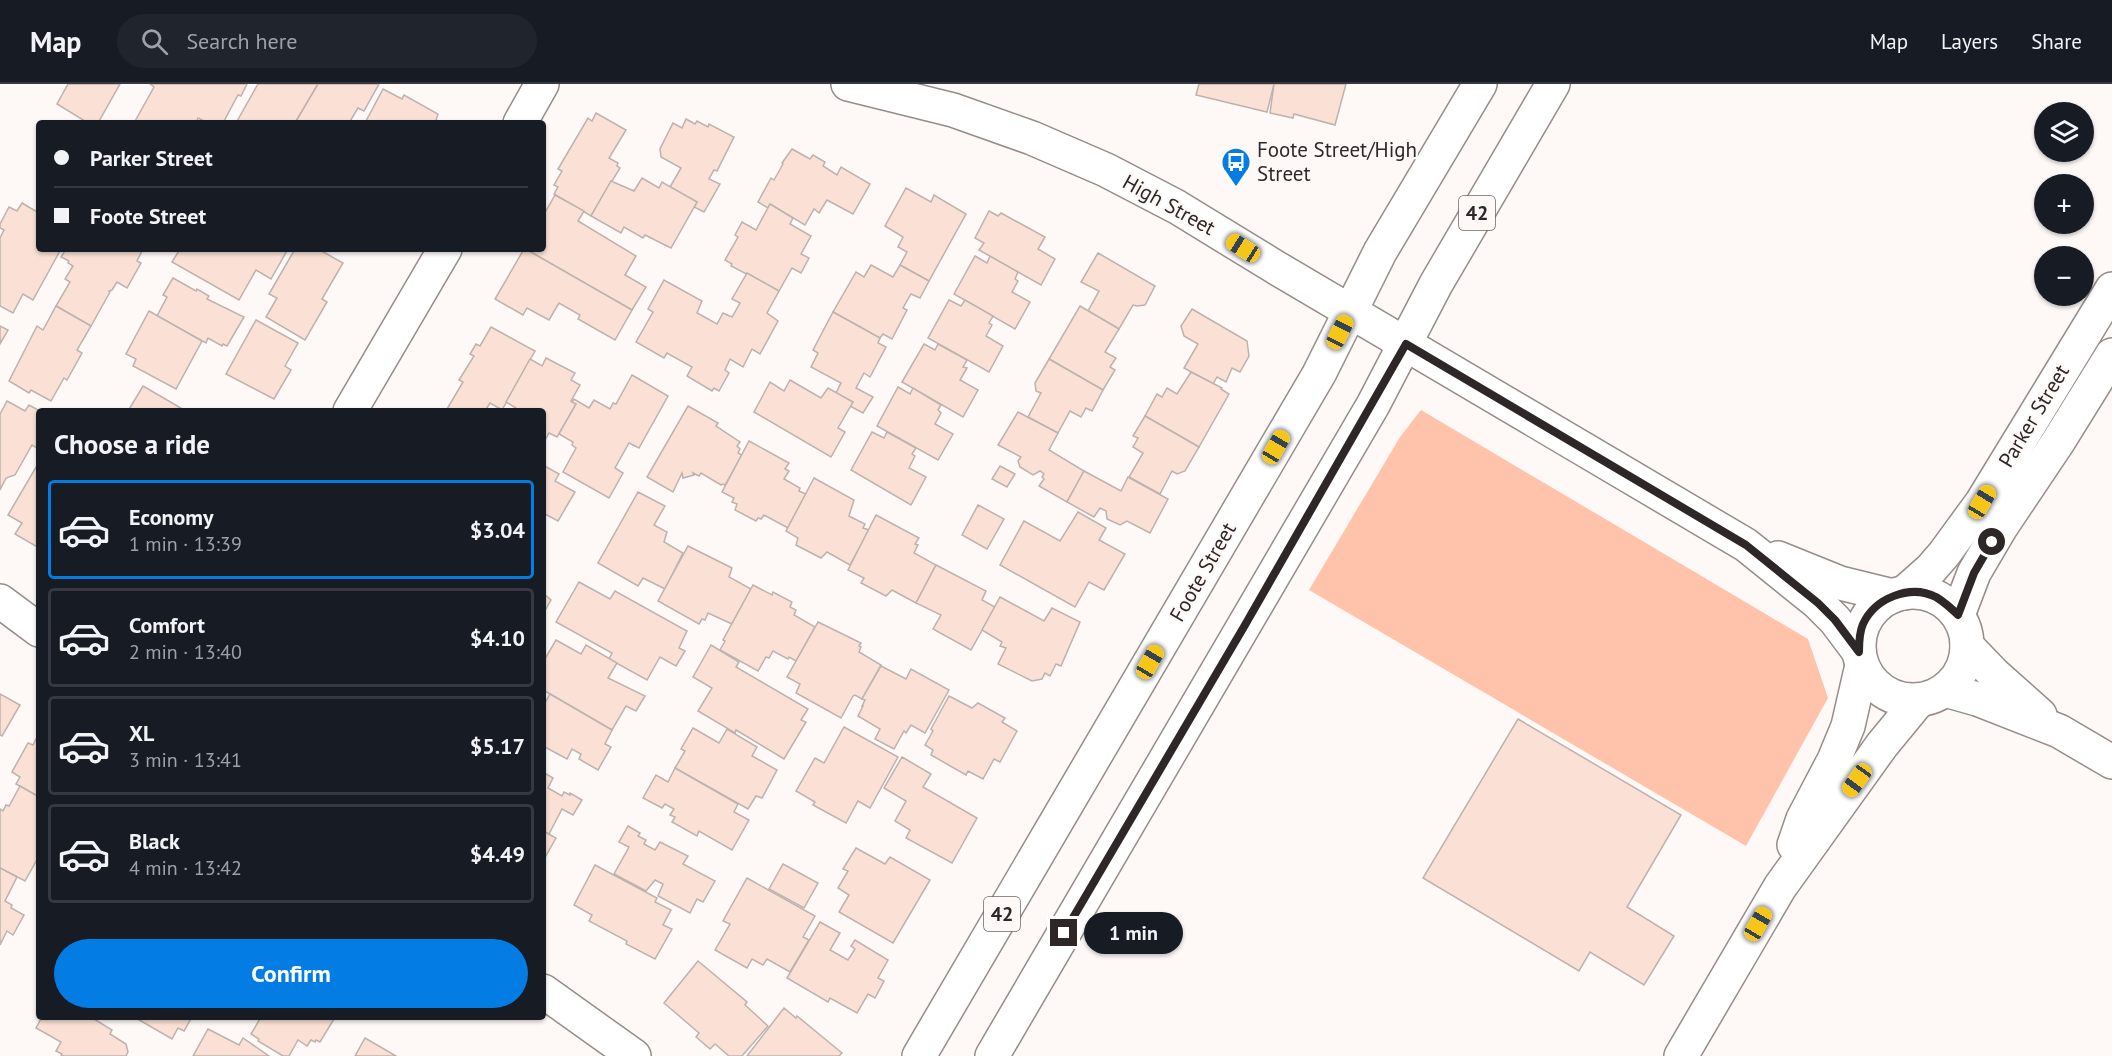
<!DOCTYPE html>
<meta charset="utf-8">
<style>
body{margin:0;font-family:"PT Sans",sans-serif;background:#20242c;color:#f1f3f6;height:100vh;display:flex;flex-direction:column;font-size:22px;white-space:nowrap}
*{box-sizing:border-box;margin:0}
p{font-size:20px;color:#9ea1a6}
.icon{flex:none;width:33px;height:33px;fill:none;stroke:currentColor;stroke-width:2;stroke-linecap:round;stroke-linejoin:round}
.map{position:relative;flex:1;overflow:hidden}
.side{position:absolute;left:36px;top:324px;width:510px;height:612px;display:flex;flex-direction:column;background:#171b24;border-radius:6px;box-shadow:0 2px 4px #0004}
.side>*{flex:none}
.hud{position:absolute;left:36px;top:36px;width:510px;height:132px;border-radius:6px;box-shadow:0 2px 4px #0004;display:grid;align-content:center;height:132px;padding:0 18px;background:#171b24}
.fabs{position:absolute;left:2034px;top:18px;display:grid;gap:12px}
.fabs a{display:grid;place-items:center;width:60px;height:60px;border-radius:50%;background:#171b24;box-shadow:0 2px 4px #0004;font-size:30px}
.end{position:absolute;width:27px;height:27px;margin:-14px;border:8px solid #2d2827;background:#fff;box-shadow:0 0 0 3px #fff}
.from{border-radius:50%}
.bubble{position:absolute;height:42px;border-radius:21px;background:#171b24;box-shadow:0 2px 4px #0004;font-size:20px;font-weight:700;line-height:42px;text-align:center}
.car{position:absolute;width:18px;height:36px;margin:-18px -9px;border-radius:8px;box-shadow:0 0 4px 2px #0007;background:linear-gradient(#f5c518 24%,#345 0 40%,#f5c518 0 76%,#345 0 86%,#f5c518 0)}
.hud b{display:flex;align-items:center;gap:21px;height:57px;font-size:22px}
.hud b+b{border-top:2px solid #363941}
.hud i{width:15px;height:15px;background:#f1f3f6}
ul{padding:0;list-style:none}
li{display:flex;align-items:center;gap:18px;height:99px;margin:0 12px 9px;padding:0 6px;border:3px solid #363941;border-radius:6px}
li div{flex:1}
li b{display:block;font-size:22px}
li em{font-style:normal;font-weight:700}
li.selected{border-color:#037de4}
li>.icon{width:54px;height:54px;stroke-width:1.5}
h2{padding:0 18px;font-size:27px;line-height:72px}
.cta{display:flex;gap:12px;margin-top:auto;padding:12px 18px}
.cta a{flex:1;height:69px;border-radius:36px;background:#037de4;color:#fff;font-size:24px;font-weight:700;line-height:69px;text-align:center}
header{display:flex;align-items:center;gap:36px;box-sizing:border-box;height:84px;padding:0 30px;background:#171b24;border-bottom:2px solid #363941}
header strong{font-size:28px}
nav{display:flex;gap:33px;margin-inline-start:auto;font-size:21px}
.search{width:420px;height:54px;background:#20242c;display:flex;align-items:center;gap:15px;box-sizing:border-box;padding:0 21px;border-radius:33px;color:#9ea1a6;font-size:22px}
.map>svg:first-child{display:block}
.green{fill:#ffc3ac}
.building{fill:#fae0d5;stroke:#bdb2ae;stroke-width:1.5}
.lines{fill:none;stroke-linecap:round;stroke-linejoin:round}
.minor-casing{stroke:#968c88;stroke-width:36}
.major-casing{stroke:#968c88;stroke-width:36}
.minor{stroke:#fff;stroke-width:33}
.major{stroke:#fff;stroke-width:33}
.route{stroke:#2d2827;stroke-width:8}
.labels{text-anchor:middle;stroke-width:4.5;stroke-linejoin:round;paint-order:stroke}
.shield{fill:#fef9f7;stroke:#6c6765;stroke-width:1.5}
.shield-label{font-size:20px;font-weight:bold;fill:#2d2827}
.poi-label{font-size:21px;fill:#2d2827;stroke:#fef9f7;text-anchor:start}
.street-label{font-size:21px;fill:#2d2827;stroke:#fef9f7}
</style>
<header>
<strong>Map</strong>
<div class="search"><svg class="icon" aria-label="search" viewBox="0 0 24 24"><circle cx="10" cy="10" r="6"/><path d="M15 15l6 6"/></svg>Search here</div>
<nav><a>Map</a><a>Layers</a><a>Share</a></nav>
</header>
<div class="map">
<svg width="2112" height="972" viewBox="0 0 2112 972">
<rect width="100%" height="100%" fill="#fef9f7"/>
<polygon class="green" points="1421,326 1808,555 1828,614 1746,762 1309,506 1400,353"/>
<g class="building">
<polygon points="68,0 120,0 98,39 88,39 57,20"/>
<polygon points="150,0 247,0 241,12 238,11 223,39 208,39 198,34 196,39 134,39 154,3"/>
<polygon points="258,0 318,0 295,39 236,39"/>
<polygon points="318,0 379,0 364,27 358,24 349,39 295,39"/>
<polygon points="1199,0 1274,0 1267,28 1196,11"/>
<polygon points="1274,0 1346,0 1335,41 1294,30 1293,34 1270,29"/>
<polygon points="383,5 402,15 404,11 438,30 436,36 442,39 365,39"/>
<polygon points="596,29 626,46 609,74 618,79 617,82 620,84 591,132 554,110 558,103 554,101 562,87 558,85 588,34 592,37"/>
<polygon points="686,35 695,40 697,37 708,43 709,40 734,53 717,87 714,86 709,95 720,100 704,128 694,123 697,118 670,103 681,84 661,73 660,65 673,39 682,44"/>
<polygon points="792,65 810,75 813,71 825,78 823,82 837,91 841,83 870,100 853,130 827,116 819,129 814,125 805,141 770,120 768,124 758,118 771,94 774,96 783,80 782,79"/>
<polygon points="642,94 659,104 662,98 697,118 671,164 645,151 643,154 624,143 621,149 591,132 611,97 634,107"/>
<polygon points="906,104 931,118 934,111 966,130 929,197 900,181 907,168 898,163 903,153 885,142"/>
<polygon points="555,111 584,127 578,137 636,172 625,191 646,203 632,226 529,167 543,165 543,132"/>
<polygon points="22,119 39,129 39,165 61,165 33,216 23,210 13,229 0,222 0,154 4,146 0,144 0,140 9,123 17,127"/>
<polygon points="770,120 793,134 790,140 811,152 801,170 809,174 801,189 792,184 779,207 731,182 732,180 725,176 738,153 735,151 742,138 756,146"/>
<polygon points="989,127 998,132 1001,129 1045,153 1038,165 1055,175 1041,201 979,166 984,159 975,154"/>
<polygon points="66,165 143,165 137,177 141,179 127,204 117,198 112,206 109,207 110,208 91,242 56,222 70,198 65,195 73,182 68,179 69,177 61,173"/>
<polygon points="180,165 288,165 271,195 256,186 239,216 172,178"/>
<polygon points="295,165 318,165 343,179 322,215 327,218 305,256 266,233 277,214 269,210"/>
<polygon points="524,165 530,165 529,167 632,226 615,256 578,235 580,231 559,219 549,236 527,224 523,231 495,215"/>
<polygon points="1098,169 1155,202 1145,221 1137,222 1133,221 1119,245 1088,227 1099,207 1081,198"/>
<polygon points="975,172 987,179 990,172 1018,188 1015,195 1018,197 1012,208 1030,218 1015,245 954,210"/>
<polygon points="871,181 893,193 900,181 929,197 920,214 911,210 903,224 907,226 892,255 883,250 880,254 833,228 856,188 864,193"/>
<polygon points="747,189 779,207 767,229 778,237 760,270 752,265 743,283 730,275 725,286 729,289 719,307 714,304 712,307 687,292 692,283 667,269 664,274 636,258 653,228 648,225 664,196 702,217 697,229 717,240 723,229 732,233 740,219 732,215"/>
<polygon points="173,194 196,207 197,205 209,212 207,215 244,233 227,262 223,260 222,262 208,254 206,259 157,232 167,213 163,211"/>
<polygon points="949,216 961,222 965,216 993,232 989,239 992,241 986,252 1003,262 989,288 928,254"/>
<polygon points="56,222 91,242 77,266 82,269 67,296 64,294 51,317 31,306 29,309 9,297 37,242 43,246"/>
<polygon points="1080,222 1119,245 1105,268 1116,274 1110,283 1115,286 1103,306 1049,275"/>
<polygon points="1192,225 1247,257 1249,272 1240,288 1232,284 1226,298 1217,293 1213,300 1184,284 1198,260 1184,252 1181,242"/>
<polygon points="149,227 202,257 176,305 133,282 136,275 126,270"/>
<polygon points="833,228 880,254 878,259 886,263 870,293 864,289 856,304 873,313 863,329 850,322 853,318 836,309 841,299 811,283 818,269 813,266"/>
<polygon points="256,236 298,259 285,282 291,286 274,315 226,290"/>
<polygon points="0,242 8,246 0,260"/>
<polygon points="491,243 535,267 502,326 490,319 485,327 451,327 447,325 463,298 459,296 474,272 470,270 476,260 480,262"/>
<polygon points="924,260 935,266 938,260 967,276 963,283 967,284 960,296 978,306 963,333 902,298"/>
<polygon points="546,274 575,289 571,296 580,301 571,317 576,320 557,353 549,349 544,358 543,327 515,327 516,324 506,318 530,275 542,282"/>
<polygon points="1049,275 1103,306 1092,327 1086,324 1081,333 1070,327 1058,349 1028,333 1041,309 1036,307 1035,299"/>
<polygon points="1191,288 1222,304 1221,305 1229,310 1199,363 1145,332 1157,310 1162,313 1167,304 1177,310"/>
<polygon points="632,291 668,312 639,364 629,359 615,384 623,389 609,414 563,388 576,364 572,361 573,358 559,350 576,320 572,318 574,315 589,324 594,316 610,325 613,319 616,320"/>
<polygon points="790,296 821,314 828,304 853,318 838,344 845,348 831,373 754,328 770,298 784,307"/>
<polygon points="143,302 186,327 128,327"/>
<polygon points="898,303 910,310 913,304 941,321 938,326 941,329 935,340 953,350 938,376 877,342"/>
<polygon points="7,317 25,327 29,321 40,327 39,360 37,364 32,361 15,391 6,394 0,406 0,330"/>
<polygon points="688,322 718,339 716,342 740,358 737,362 740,365 738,369 742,371 725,401 722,400 721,401 701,389 699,392 693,389 694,391 683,394 682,389 673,408 647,393"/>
<polygon points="1018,328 1058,349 1049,366 1084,387 1067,418 1039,402 1044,395 1042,393 1044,390 1040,387 1033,391 1020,383 1018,377 1021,373 998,361"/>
<polygon points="1145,332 1199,363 1185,387 1177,390 1172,387 1160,410 1129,393 1143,369 1133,363 1138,354 1133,352"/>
<polygon points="872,348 884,354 887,348 916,364 912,370 915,372 909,384 926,393 911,421 851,386"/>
<polygon points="749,357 789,379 785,385 789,387 784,395 800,404 799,407 806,410 788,444 764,431 761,435 758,434 756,437 735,426 737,420 732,418 734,414 722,408"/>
<polygon points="39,378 39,464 15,450 22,439 8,431"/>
<polygon points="543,381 559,390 555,397 575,408 558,437 543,429"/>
<polygon points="1000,382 1015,390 1007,403 992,395"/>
<polygon points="1084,387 1121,407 1128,393 1168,415 1150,449 1127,437 1120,441 1107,435 1106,427 1100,424 1094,433 1067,418"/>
<polygon points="814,394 854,416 849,432 865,440 863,444 869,446 850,481 827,468 821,474 796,461 798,454 786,447"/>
<polygon points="638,408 665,422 654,441 667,448 664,458 683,469 665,505 643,494 638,502 598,479"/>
<polygon points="978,421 1004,435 987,465 962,451"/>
<polygon points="1078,428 1106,444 1099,456 1125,470 1104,506 1089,498 1075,523 1000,481 1024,437 1060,457"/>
<polygon points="876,431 919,454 915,460 918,461 914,469 936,481 916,519 892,506 886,512 861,499 864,494 848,486"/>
<polygon points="688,462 732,484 729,493 751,505 732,540 708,529 705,536 702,535 699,540 658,517"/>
<polygon points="936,481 986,507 982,516 995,523 971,566 933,545 941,531 916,519"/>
<polygon points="579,498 610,515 615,507 687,547 679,564 685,567 676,582 660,573 647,596 609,575 612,569 556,538"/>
<polygon points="753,501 772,511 773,508 792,518 790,523 796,526 794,531 815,543 796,577 789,573 788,575 773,567 769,574 766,573 758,587 720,566 725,557 723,556"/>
<polygon points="543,509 551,516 543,530"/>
<polygon points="1000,513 1044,537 1052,524 1080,538 1061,582 1056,580 1050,592 1045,589 1042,595 1032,597 998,580 1006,564 1000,562 1002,558 982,546"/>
<polygon points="818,538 861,559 859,562 861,563 859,568 881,581 862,615 855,611 853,612 841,634 796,609 800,600 787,593"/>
<polygon points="556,556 581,570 586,561 617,579 608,594 645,612 636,627 626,622 612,646 543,606 543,578"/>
<polygon points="711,561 739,578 736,583 808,625 801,636 806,638 784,675 736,646 735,649 698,627 712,604 693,593"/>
<polygon points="881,582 906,595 911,585 949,606 925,649 911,641 906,649 904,647 894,665 875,655 880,645 858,632 863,622 862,622 865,616 862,615"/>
<polygon points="0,610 20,621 2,652 0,651"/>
<polygon points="550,610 612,646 605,660 611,663 598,686 579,675 581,670 572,665 567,675 543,662 543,616 546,617"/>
<polygon points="949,612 972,624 978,619 1005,634 1002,638 1017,647 1000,678 994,675 983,695 968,687 966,691 931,671 933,666 925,661 933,647 931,645"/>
<polygon points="1518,635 1681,731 1627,823 1674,852 1644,901 1590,868 1579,887 1423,794"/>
<polygon points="844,643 898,673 870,724 858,717 846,739 813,721 815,718 796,707 815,674 824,679"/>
<polygon points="693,644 719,659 727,645 757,663 752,672 777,686 762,714 756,712 748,725 675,684 685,667 681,665"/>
<polygon points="38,651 39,651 39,713 16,700 20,693 12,688 28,659 33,661"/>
<polygon points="902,673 931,690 923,703 977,734 952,779 906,754 910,746 895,737 906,717 884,704"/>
<polygon points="675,684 738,720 734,728 749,736 732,766 699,747 697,752 672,738 675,733 670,731 674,725 665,720 662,724 643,714 656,691 668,698"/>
<polygon points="543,688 553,694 548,704 562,712 564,708 570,711 570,709 582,716 573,731 562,725 549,750 543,747"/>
<polygon points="20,702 39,713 39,772 25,797 0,784 0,725 3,727 6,721 9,722"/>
<polygon points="628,742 640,749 638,752 646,756 644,760 655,766 660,758 688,772 683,780 715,797 703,818 697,815 690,829 658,812 663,800 655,796 646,807 614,790 629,763 619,758"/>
<polygon points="543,747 556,754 543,777"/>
<polygon points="856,764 885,780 890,773 930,796 893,859 839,828 849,811 838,804 848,787 843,785"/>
<polygon points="783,780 818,799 804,824 769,805"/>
<polygon points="595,781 657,814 655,818 671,826 663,841 672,845 655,875 626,860 627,857 589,837 592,831 574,821"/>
<polygon points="0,784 17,793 5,817 12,821 11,824 24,831 13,851 7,847 0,861"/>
<polygon points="747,794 815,832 803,853 809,856 790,888 767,875 763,881 752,875 747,884 715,866 730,840 723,837"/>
<polygon points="820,838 840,849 830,866 848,876 855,865 851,862 855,856 888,876 878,894 884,897 875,914 868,910 857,929 830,914 828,918 787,894"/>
<polygon points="698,877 747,918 745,921 768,942 742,972 729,972 715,960 710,965 696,953 699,949 664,919"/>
<polygon points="784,924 796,934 797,932 842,969 839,972 747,972"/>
<polygon points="42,933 91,933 112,946 110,950 126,960 128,968 126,972 61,972 62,970 56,967 61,958 36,944"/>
<polygon points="134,933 192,933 184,947 178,944 172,955"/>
<polygon points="261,933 332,933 334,935 320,958 316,956 315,958 311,956 307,962 298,956 289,972 283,972 258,957 259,955 251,950"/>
<polygon points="208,945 239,961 243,954 269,972 193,972"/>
<polygon points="365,954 396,972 355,972"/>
</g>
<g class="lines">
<g class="minor-casing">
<g id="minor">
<polyline points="520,39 542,0"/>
<polyline points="350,327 445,165"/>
<polyline points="0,517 39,546"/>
<polyline points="1967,562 1994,590 2040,631"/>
<polyline points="1945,606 1977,615 2059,647 2112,678"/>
<polyline points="543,907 634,972"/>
</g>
</g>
<g class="major-casing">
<g id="major">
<polyline points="848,0 953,26 1032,54 1106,86 1177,123 1275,183 1746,461 1818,519 1835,536 1859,568"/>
<polyline points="1778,474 1840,499 1893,512"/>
<circle cx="1913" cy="562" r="54"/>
<polyline points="1904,509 1931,485 1944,470 1982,418 2112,205"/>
<polyline points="1958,531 1974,489 2001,443 2058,358 2112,271"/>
<polyline points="1794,761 1803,735 1834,676 1848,642 1862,581"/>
<polyline points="919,972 1319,290 1380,168 1480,0"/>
<polyline points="992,972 1373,321 1436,200 1553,0"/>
<polyline points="1681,972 1780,803 1882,661 1919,616"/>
</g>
</g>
<use href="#minor" class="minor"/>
<use href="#major" class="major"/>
</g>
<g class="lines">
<path class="route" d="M 1064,849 L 1245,541 L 1406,260 L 1746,461 L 1818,519 L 1835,536 L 1859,568 C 1859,559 1859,549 1863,540 C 1875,514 1910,500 1936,513 C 1944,518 1951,524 1958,531 L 1974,489 L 1992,458"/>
</g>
<defs>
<g id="bus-pin" transform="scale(1.5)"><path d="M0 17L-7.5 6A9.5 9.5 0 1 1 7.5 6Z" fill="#037de4" stroke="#fef9f7"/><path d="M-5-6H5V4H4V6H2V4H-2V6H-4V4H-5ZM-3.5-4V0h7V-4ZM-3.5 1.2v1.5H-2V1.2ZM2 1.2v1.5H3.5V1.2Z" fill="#fff"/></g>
</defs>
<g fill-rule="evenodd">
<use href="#bus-pin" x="1236" y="78"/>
</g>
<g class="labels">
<g class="shield">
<rect x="1459" y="112" width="36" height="34" rx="4.5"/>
<rect x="984" y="813" width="36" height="34" rx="4.5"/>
</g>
<g class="shield-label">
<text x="1477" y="136">42</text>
<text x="1002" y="837">42</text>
</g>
<g class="poi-label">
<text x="1257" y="73">Foote Street/High<tspan x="1257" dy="24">Street</tspan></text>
</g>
<g class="street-label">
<text transform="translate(1169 121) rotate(29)" y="7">High Street</text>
<text transform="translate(2034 332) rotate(-59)" y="7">Parker Street</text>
<text transform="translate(1203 488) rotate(-60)" y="7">Foote Street</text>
</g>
</g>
</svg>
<div class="fabs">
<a><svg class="icon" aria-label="layers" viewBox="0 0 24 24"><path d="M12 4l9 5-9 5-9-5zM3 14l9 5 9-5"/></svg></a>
<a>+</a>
<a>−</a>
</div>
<i class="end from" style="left:1992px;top:458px"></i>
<i class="end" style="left:1064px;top:849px"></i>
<div class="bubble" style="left:1084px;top:828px;width:99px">1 min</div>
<i class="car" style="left:1243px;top:164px;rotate:302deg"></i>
<i class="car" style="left:1340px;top:248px;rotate:27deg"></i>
<i class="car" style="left:1276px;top:363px;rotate:30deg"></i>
<i class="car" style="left:1982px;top:418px;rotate:31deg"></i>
<i class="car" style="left:1150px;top:578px;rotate:30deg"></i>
<i class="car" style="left:1857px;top:696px;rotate:216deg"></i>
<i class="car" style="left:1758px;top:840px;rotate:30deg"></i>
<div class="hud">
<b><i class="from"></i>Parker Street</b>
<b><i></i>Foote Street</b>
</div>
<section class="side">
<h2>Choose a ride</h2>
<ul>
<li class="selected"><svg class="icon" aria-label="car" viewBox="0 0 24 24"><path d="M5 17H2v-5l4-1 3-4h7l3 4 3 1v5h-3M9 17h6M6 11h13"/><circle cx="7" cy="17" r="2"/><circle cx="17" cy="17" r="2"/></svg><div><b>Economy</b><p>1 min · 13:39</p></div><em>$3.04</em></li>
<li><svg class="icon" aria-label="car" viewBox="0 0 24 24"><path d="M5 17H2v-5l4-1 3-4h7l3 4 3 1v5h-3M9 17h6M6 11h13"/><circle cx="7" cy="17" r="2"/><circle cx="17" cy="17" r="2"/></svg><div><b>Comfort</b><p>2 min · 13:40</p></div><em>$4.10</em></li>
<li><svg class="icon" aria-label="car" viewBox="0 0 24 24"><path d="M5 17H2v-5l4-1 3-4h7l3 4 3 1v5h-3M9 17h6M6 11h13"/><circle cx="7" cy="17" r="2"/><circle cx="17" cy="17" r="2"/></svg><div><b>XL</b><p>3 min · 13:41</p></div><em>$5.17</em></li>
<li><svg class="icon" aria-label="car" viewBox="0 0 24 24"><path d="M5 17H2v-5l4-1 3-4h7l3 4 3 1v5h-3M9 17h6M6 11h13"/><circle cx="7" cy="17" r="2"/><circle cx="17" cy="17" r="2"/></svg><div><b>Black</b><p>4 min · 13:42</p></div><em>$4.49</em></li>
</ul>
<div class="cta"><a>Confirm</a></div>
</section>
</div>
